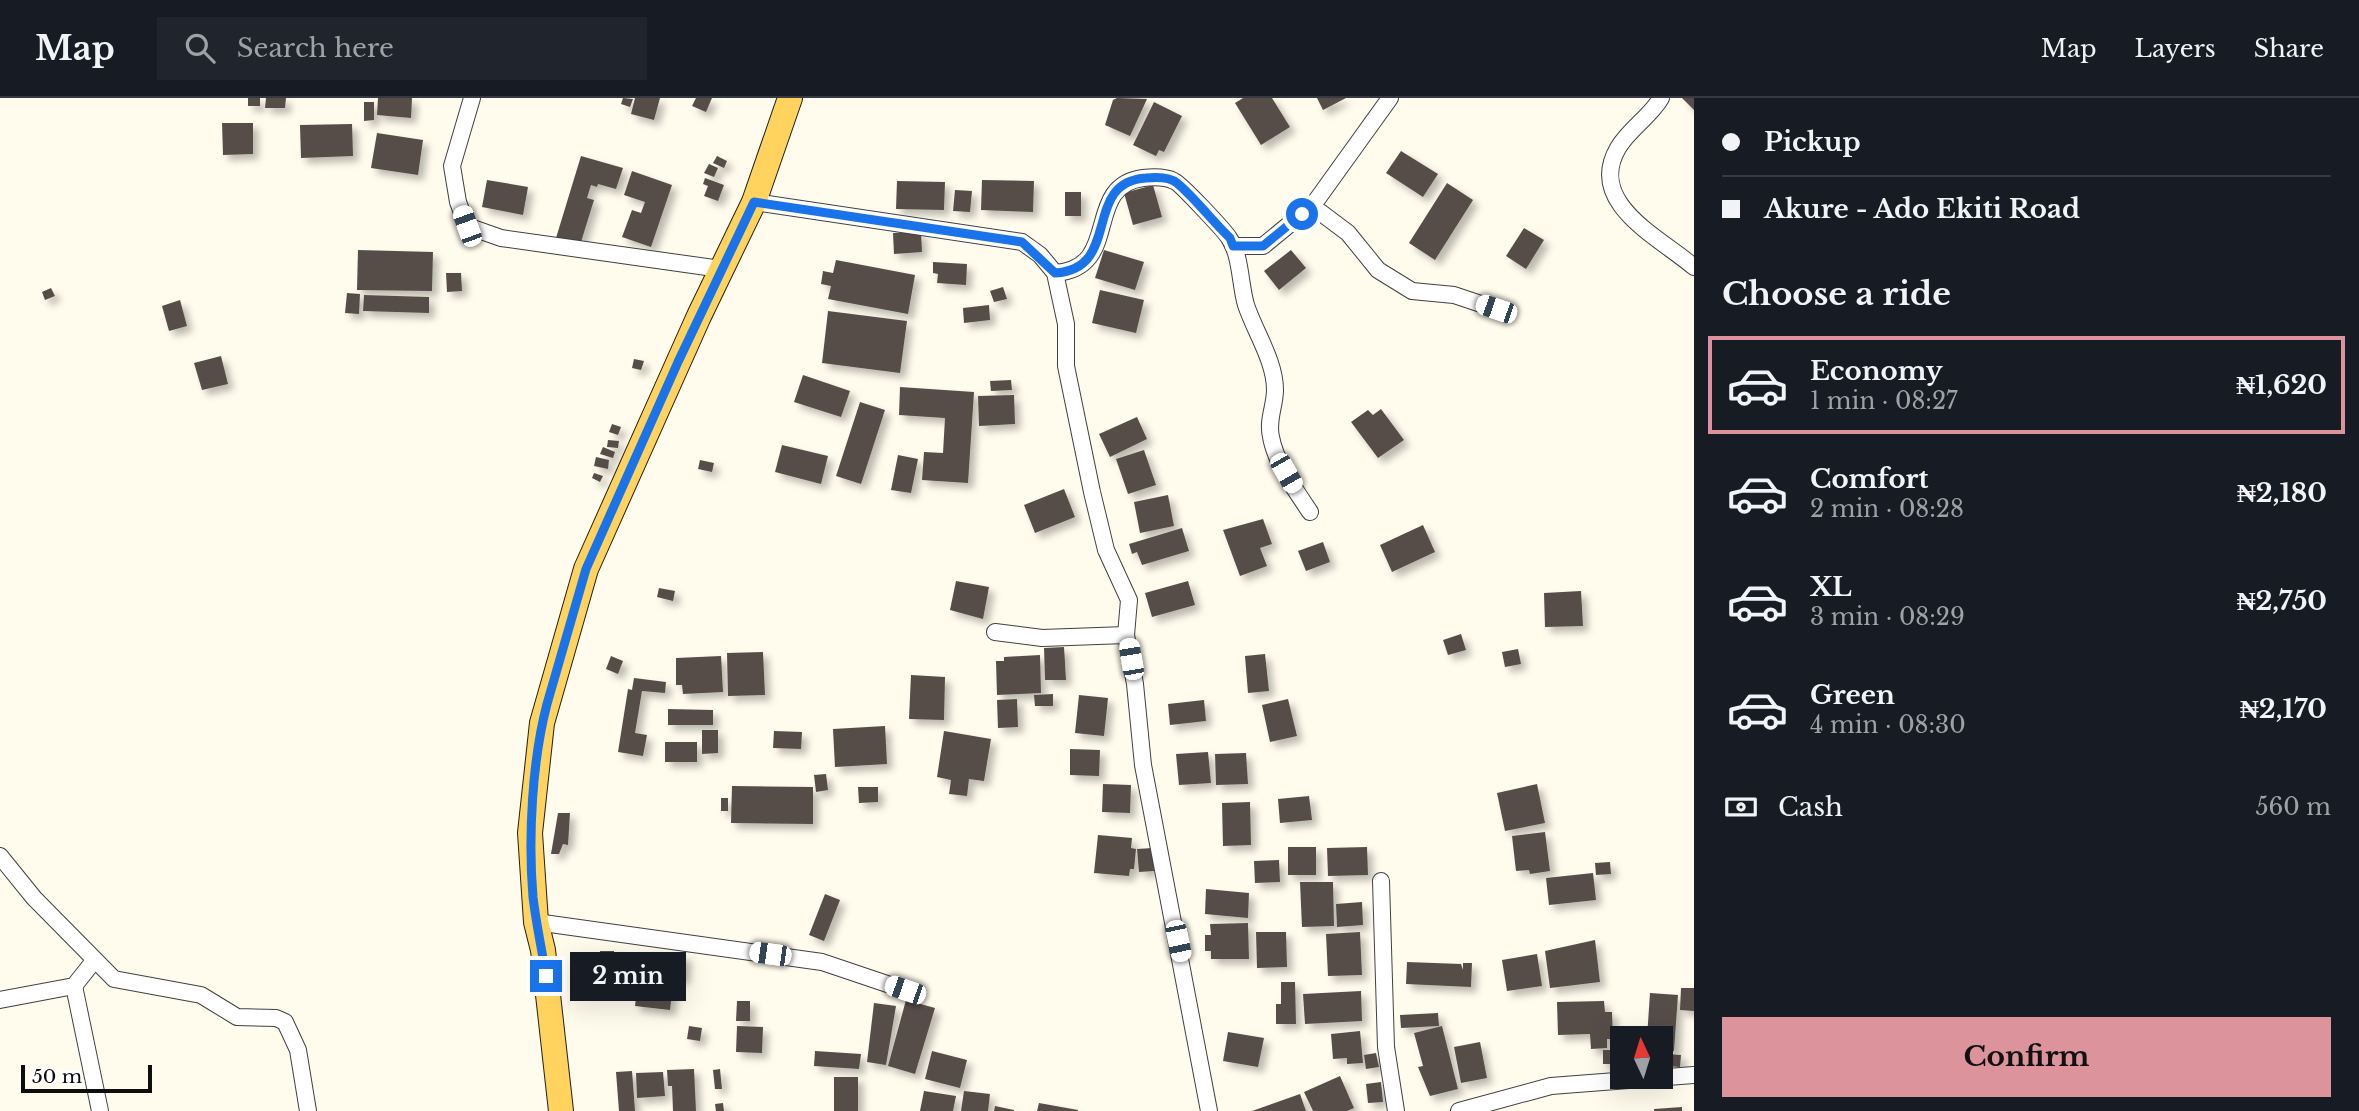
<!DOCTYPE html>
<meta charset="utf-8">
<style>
body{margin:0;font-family:"Libre Baskerville",serif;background:#20242c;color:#f1f3f6;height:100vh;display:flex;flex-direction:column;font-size:26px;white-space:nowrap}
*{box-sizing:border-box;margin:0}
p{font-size:23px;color:#9ea1a6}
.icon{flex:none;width:38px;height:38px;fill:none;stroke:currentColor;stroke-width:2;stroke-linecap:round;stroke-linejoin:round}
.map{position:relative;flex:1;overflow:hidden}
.side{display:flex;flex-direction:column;background:#171b24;width:665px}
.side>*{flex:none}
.top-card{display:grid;align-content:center;height:154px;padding:0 28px;background:#171b24}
.needle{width:46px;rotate:356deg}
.fabs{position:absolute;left:1610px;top:928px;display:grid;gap:14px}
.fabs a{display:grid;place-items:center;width:63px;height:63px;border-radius:0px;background:#171b24;box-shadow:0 7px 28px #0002;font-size:35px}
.scale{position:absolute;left:21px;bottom:18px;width:131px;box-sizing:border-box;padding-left:7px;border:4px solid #0d0d0d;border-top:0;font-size:19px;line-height:24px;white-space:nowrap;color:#0d0d0d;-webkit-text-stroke:5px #fff;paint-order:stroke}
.end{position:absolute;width:32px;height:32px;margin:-16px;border:9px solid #1a73e8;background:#fff;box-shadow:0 0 0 4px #fff}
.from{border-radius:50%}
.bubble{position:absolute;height:49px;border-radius:0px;background:#171b24;box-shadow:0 7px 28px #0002;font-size:23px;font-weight:800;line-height:49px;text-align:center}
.car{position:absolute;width:21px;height:42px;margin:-21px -10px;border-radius:9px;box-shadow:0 0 5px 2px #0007;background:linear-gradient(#fff 24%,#345 0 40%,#fff 0 76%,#345 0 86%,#fff 0)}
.top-card b{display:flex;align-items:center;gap:24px;height:66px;font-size:26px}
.top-card b+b{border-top:2px solid #363941}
.top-card i{width:18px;height:18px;background:#f1f3f6}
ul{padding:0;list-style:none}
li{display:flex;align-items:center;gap:21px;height:98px;margin:0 14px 10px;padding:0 14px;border:4px solid transparent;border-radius:0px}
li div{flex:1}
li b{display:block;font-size:26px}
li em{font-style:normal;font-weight:800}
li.on{border-color:#dd939b}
li>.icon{width:63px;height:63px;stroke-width:1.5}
h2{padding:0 28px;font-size:32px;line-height:84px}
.pay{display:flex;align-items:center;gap:18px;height:77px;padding:0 28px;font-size:26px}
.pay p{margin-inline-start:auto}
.button{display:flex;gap:14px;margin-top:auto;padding:14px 28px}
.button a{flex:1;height:80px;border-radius:0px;background:#dd939b;color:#111;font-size:28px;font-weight:800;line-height:80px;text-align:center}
header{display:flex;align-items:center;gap:42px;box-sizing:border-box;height:98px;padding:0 35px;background:#171b24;border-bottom:2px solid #363941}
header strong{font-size:33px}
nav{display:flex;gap:38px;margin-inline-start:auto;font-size:24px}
.search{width:490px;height:63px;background:#20242c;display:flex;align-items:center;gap:18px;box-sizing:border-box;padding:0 24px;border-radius:0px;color:#9ea1a6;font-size:26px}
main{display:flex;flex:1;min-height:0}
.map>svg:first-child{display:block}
.building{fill:#564e49;filter:url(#shadow)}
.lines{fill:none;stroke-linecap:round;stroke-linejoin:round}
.minor-casing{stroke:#404040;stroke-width:18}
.primary-casing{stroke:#1e1e1e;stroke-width:26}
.minor{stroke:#fff;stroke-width:16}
.primary{stroke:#ffd35d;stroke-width:24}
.route{stroke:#1a73e8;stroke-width:9}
</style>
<header>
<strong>Map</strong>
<div class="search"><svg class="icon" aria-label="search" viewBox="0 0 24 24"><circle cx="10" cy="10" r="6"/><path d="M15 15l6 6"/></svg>Search here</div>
<nav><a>Map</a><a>Layers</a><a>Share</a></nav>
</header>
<main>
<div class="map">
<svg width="1694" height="1013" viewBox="0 0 1694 1013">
<defs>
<filter id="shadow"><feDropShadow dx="5.5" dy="5.5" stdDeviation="3.5" flood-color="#0004"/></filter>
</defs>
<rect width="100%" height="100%" fill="#fffbed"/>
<g class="building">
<rect x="248" y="0" width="12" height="8"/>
<polygon points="266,0 286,0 285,10 265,10"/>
<polygon points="378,0 412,0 411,20 377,17"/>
<polygon points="623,0 633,1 630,9 621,6"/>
<polygon points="635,0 660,0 654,22 631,16"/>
<polygon points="696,0 712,0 706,14 692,8"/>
<polygon points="1117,0 1147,1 1130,38 1105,27 1113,2"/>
<polygon points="1243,0 1272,0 1290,29 1261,47 1235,5"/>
<polygon points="1317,0 1346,0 1323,12"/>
<polygon points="1682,0 1694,0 1694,12"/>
<polygon points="364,4 374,4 374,22 364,23"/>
<polygon points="1154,4 1182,18 1164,54 1159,52 1156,58 1133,47"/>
<polygon points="222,25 253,25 253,56 223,57"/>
<polygon points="352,26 353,58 301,60 300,27"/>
<polygon points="377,35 423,42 418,77 371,70"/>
<polygon points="1401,53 1438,76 1423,99 1386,75"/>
<polygon points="581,58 623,70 616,91 598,86 597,89 591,87 587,100 594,102 581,144 569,141 568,144 556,140"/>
<polygon points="717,58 727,63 724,70 713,65"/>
<polygon points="709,66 718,70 714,79 704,75"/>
<polygon points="632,73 672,87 651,149 622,139 632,112 641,115 645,104 624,97"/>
<polygon points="705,80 724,87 718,103 704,98 708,88 703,86"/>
<polygon points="487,82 528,89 523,117 482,109"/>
<polygon points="982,82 1034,83 1033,114 981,112"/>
<polygon points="897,83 945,84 944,112 896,111"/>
<polygon points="1447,85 1473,102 1435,162 1409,145"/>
<polygon points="1153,87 1162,119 1133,127 1124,95"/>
<polygon points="955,92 972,93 970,114 953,113"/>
<rect x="1065" y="94" width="16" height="24"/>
<polygon points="1524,130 1544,142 1526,171 1506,158"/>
<polygon points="921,134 922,154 894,156 893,135"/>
<polygon points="358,152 433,154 432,193 357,192"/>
<polygon points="1104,152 1144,164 1135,192 1095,180"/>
<polygon points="1291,152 1306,170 1279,192 1264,173"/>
<polygon points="836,162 915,177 908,216 828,201 831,188 821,186 823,173 833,175"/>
<polygon points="933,164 967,166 966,187 937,185 938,176 933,175"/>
<polygon points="446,175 461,175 462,193 447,194"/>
<polygon points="1003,189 1007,201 994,204 990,193"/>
<polygon points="51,190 55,198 45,202 42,194"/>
<polygon points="1100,192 1144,202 1136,235 1092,225"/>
<polygon points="347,195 360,196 359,216 345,215"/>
<polygon points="364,197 429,199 429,215 363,213"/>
<polygon points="180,202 187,228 169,233 162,208"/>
<polygon points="989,207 990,222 964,225 963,210"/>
<polygon points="828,213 907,223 900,275 822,265"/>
<polygon points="221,258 228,286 202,292 194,265"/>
<polygon points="634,261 644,263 641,272 632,270"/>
<polygon points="803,277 850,293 841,319 794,304"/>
<polygon points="1011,282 1012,292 991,293 990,283"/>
<polygon points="900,289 974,294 968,385 922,382 924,354 943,355 945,320 899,317"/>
<polygon points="1014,297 1015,326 979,328 978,298"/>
<polygon points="860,304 885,312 861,386 836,378"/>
<polygon points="1381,311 1404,342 1378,360 1351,324 1368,312 1373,317"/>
<polygon points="1137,319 1147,341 1110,359 1099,336"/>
<polygon points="612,326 621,329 618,337 609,334"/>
<polygon points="608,342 619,343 618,350 607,349"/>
<polygon points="782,347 828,358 821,386 775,374"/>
<polygon points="603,349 615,354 613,360 600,356"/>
<polygon points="1144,352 1156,387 1128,396 1116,361"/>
<polygon points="898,357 918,361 911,395 891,392"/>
<polygon points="596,359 609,362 608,371 594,368"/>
<polygon points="700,362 714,365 712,374 698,371"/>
<polygon points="594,375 603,378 600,384 592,380"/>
<polygon points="1064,391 1075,419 1035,435 1024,407"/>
<polygon points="1168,397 1174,428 1140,435 1134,404"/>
<polygon points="1263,421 1272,446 1260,450 1267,468 1240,478 1223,432"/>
<polygon points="1423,427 1435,454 1392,474 1380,447"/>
<polygon points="1182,430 1189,453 1142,467 1137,454 1132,456 1129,446"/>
<polygon points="1323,444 1330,464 1306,473 1298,453"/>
<polygon points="956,483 989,489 983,521 950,512"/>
<polygon points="1188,483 1195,507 1152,519 1145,495"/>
<polygon points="659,490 675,493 673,503 657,499"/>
<polygon points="1581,493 1583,528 1545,529 1544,495"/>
<polygon points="1461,536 1466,552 1448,557 1443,542"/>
<polygon points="1064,549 1066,582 1045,582 1044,550"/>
<polygon points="1518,551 1521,566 1505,569 1502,554"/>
<polygon points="763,554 765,597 728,598 727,555"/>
<polygon points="1265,556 1269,593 1248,595 1245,558"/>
<polygon points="1040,557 1041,595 997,597 996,563 1004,563 1004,559"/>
<polygon points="611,558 623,563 618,576 606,571"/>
<polygon points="721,558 723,594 683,596 682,587 676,587 676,560"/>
<polygon points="911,577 945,579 944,622 909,621"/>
<polygon points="634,580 666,584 665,595 642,593 635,635 647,637 643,658 618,654 628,591 632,592"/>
<polygon points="1053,596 1053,608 1035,608 1034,597"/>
<polygon points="1079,597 1108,600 1104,638 1075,635"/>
<polygon points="1017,601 1018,629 998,630 997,602"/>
<polygon points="1288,601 1297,638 1270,644 1262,607"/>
<polygon points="1204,602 1206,623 1170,627 1168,606"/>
<polygon points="668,611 713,612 713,627 668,627"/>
<polygon points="885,628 887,666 835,669 833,631"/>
<polygon points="702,632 718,632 718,655 702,656"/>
<polygon points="774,633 802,634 801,651 773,650"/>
<polygon points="944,633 991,641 984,683 969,681 967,698 949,696 951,682 937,679"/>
<rect x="665" y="644" width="32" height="20"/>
<polygon points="1070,651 1100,652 1099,678 1070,677"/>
<polygon points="1208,654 1211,685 1179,687 1176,656"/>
<polygon points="1246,655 1248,686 1216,687 1215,656"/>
<polygon points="826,676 828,692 816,694 814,677"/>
<polygon points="1103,686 1131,687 1130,715 1102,714"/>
<polygon points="1537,686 1545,725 1505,733 1497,695"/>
<polygon points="732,688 813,689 813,726 731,725"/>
<polygon points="858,689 878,689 878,704 859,705"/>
<polygon points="1309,698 1312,722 1280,725 1278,701"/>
<rect x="721" y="700" width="7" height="13"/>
<polygon points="1250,704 1251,747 1223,748 1222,705"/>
<polygon points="558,715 570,715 568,747 563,746 559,756 551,756"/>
<polygon points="1545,734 1550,773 1530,776 1529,772 1516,773 1512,738"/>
<polygon points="1098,737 1132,740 1131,750 1136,751 1134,771 1130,771 1129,778 1094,775"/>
<rect x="1288" y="749" width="28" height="28"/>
<polygon points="1367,749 1368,777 1328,778 1327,750"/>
<polygon points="1152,750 1154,773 1139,774 1137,751"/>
<polygon points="1279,762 1280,784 1255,785 1254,763"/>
<polygon points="1610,764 1611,776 1596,777 1595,765"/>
<polygon points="1593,775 1596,802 1549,807 1546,780"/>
<polygon points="1300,784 1333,784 1334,828 1302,829"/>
<polygon points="1206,791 1249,795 1248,820 1205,816"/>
<polygon points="825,796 840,802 824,843 809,837"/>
<polygon points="1362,804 1363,827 1337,829 1336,806"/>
<polygon points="1248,825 1249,861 1211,861 1211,853 1205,853 1205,837 1211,837 1210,826"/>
<polygon points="1256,834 1286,834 1287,869 1257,870"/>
<polygon points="1360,834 1362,877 1328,878 1326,836"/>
<polygon points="1595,842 1600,884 1550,890 1545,853"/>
<rect x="600" y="853" width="14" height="16"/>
<polygon points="650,854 686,858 684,881 648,877 652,866 649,865"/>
<polygon points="1537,856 1542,888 1507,893 1502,862"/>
<polygon points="1407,864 1461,866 1463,872 1463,865 1472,865 1471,889 1406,886"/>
<polygon points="638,882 673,886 670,912 635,908"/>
<polygon points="1281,884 1295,884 1296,926 1276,926 1276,906 1281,906"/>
<polygon points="1681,890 1694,890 1694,913 1680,912"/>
<polygon points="1361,893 1362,923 1305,926 1303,896"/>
<polygon points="1650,895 1678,897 1674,953 1661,952 1661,940 1647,940"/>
<polygon points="906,902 935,910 915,976 888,968"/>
<polygon points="737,903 750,903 750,923 736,923"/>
<polygon points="1604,903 1605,914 1612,914 1613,941 1607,941 1607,950 1591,951 1590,936 1558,937 1557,904"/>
<polygon points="874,905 896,908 886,967 867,964"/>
<polygon points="1438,915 1439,928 1401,930 1400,917"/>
<polygon points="689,928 702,930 700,943 687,941"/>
<polygon points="737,928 763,929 762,955 736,954"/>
<polygon points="1442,928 1458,991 1430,998 1418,969 1423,968 1414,935"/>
<polygon points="1360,933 1363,965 1347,966 1347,960 1333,961 1331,936"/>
<polygon points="1228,934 1264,940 1258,969 1223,963"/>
<polygon points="1480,944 1487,980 1461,985 1454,949"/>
<rect x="1603" y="952" width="16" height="14"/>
<polygon points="815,953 861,956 859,971 814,968"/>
<polygon points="932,953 967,962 960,990 925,981"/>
<polygon points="1376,955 1379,969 1366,971 1364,957"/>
<polygon points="1667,956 1681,957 1680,969 1666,968"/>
<polygon points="694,971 696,1013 673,1013 672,988 668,988 667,972"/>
<polygon points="720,971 722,991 715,991 713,972"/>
<polygon points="632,973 635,1013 619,1013 616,974"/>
<polygon points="663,974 665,998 637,1000 636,975"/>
<polygon points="1340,978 1354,1010 1347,1013 1313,1013 1304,994"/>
<rect x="834" y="979" width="24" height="34"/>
<polygon points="1381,984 1383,1004 1368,1005 1366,986"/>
<polygon points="924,993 956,998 953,1013 920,1013"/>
<polygon points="964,993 990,996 988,1013 961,1013"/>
<polygon points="1300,996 1306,1013 1252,1013"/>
<polygon points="723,1005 724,1013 716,1013 715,1006"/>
<polygon points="1039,1005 1078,1012 1078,1013 1037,1013"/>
<polygon points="995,1008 1014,1012 1014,1013 994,1013"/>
<polygon points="1682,1009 1682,1013 1654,1013 1654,1011"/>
</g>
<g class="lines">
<g class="minor-casing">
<g id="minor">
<polyline points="472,0 452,68 458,104 467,128 501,140 721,171"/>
<path d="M 1661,0 C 1650,19 1629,31 1618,50 C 1586,105 1659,139 1694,169"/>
<polyline points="754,104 1022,144 1040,157 1055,175 1066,226 1066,268 1092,394 1106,452 1129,502 1126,537 1135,586 1143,667 1209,1013"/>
<polyline points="1308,114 1390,0"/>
<polyline points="1233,148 1263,148 1302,116 1320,114 1348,135 1378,172 1412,193 1454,197 1496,211"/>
<path d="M 1055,175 C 1123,170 1082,88 1143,80 C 1152,79 1166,79 1174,83 C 1180,85 1225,133 1229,140 C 1241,157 1240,187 1246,207 C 1255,234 1275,263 1275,292 C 1275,308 1267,322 1271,339 C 1276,366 1295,391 1310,414"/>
<polyline points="995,534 1042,540 1126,537"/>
<polyline points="0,758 34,800 114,881 201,897 237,919 276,920 285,924 298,952 308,1013"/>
<polyline points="1381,783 1386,949 1396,1013"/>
<polyline points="536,824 822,864 905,892"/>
<polyline points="74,888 100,1013"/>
<polyline points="0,902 74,888 93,864"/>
<polyline points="1459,1013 1551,988 1694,977"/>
</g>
</g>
<g class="primary-casing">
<polyline id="primary" points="561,1013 543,852 536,824 530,735 542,625 586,471 699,218 754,104 790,0"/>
</g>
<use href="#minor" class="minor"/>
<use href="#primary" class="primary"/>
</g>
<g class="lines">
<path class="route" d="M 546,878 C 542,852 536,825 533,799 C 528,740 532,663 547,606 L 586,471 L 678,264 L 754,104 L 1022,144 L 1055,175 C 1123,171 1081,84 1146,80 C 1156,79 1170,79 1177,85 C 1196,101 1212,123 1230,140 L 1233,148 L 1263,148 L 1302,116"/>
</g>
</svg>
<div class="fabs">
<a><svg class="needle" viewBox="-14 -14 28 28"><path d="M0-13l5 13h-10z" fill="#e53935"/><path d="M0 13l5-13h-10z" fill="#9ea1a6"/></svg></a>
</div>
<div class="scale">50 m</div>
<i class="end from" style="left:1302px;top:116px"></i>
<i class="end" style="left:546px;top:878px"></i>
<div class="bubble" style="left:570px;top:854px;width:116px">2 min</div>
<i class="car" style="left:467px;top:128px;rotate:340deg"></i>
<i class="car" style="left:1496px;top:211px;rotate:289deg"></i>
<i class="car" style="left:1286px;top:375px;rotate:150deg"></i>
<i class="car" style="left:1131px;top:561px;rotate:350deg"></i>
<i class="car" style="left:1178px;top:843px;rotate:168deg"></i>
<i class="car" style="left:770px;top:856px;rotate:278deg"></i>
<i class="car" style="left:905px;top:892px;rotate:289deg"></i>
</div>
<section class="side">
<div class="top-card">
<b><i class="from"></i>Pickup</b>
<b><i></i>Akure - Ado Ekiti Road</b>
</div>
<h2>Choose a ride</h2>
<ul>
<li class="on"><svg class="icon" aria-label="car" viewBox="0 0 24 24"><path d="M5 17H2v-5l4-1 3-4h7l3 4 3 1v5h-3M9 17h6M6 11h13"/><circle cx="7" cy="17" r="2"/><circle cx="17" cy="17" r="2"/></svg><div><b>Economy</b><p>1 min · 08:27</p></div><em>₦1,620</em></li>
<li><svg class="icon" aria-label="car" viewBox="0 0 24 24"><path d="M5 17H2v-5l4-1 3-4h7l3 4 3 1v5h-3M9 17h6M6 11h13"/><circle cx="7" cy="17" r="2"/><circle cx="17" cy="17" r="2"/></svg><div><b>Comfort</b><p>2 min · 08:28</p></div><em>₦2,180</em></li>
<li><svg class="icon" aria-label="car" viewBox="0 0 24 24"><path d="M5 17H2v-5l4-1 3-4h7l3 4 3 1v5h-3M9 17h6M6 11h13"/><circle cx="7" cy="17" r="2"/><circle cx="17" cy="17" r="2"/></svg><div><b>XL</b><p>3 min · 08:29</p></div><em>₦2,750</em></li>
<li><svg class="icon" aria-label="car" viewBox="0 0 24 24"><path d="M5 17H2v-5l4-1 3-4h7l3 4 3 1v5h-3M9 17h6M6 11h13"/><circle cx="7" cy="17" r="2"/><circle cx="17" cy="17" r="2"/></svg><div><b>Green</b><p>4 min · 08:30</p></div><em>₦2,170</em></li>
</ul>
<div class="pay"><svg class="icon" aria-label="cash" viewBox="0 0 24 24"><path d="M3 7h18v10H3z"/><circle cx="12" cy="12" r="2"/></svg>Cash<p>560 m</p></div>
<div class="button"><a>Confirm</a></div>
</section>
</main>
